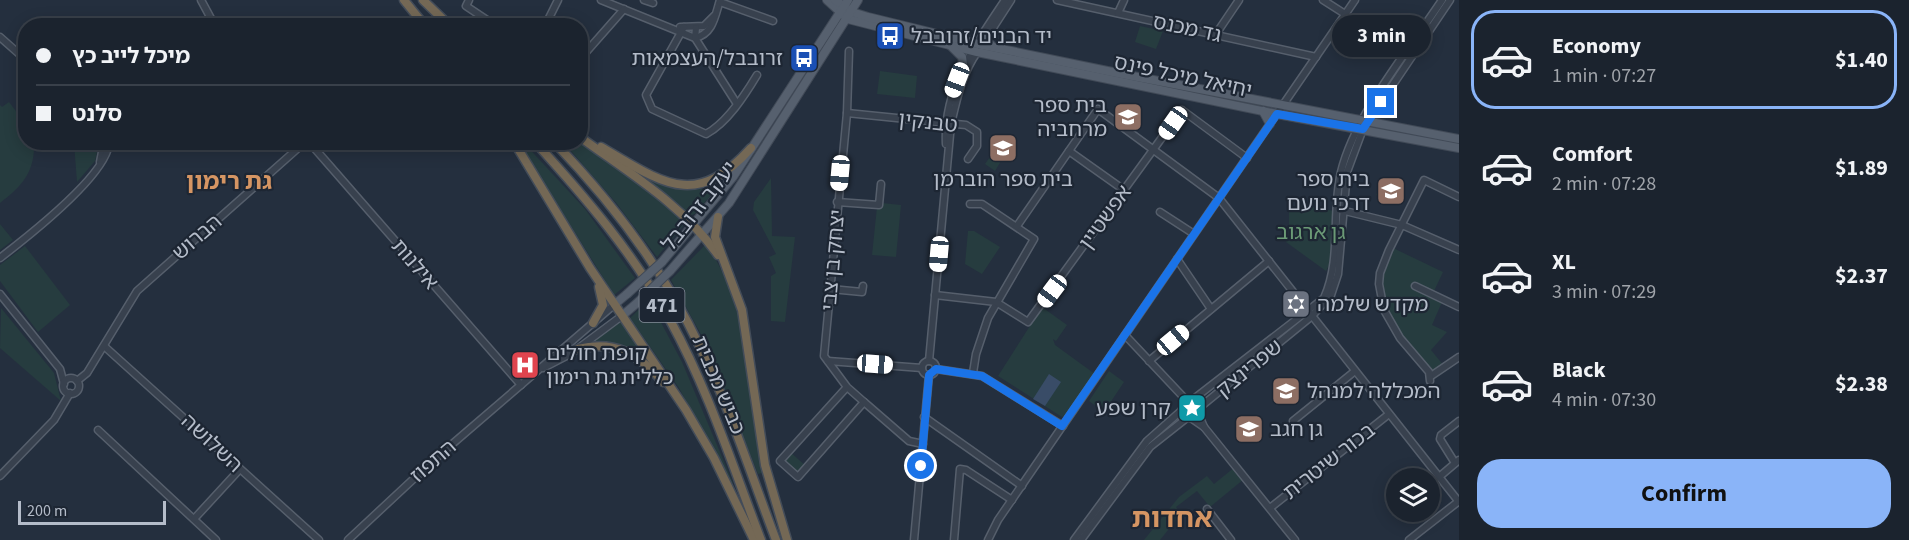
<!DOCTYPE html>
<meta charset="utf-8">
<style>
body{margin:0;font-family:"Source Sans 3","Noto Sans Hebrew",sans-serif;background:#242b36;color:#f1f3f6;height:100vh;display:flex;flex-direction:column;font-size:22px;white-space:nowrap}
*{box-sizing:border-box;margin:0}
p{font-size:20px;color:#a0a4aa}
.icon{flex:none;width:33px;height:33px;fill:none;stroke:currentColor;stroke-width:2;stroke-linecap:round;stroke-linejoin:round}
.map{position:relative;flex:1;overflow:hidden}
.panel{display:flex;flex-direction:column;background:#1b232e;width:450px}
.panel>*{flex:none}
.banner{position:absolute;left:18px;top:18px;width:570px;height:132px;border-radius:24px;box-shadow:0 3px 15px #0003,0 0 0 2px #39404a;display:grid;align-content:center;height:132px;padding:0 18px;background:#1b232e}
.fabs{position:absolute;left:1386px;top:468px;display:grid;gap:12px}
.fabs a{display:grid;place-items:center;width:54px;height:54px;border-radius:50%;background:#1b232e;box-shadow:0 3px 15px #0003,0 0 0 2px #39404a;font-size:30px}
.scale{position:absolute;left:18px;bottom:15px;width:148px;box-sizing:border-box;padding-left:6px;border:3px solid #b4bcc9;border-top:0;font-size:16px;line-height:21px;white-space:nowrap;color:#b4bcc9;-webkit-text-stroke:4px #1d2633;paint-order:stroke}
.end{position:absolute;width:27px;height:27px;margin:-14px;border:8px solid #1a73e8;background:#fff;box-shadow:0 0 0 3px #fff}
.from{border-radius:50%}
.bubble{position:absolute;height:42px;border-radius:21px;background:#1b232e;box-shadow:0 3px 15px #0003,0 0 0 2px #39404a;font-size:20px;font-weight:700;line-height:42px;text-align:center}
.car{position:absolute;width:18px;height:36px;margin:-18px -9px;border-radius:8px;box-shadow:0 0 4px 2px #0007;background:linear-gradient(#fff 24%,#345 0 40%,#fff 0 76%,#345 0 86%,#fff 0)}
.banner b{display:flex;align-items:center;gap:21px;height:57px;font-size:22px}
.banner b+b{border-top:2px solid #39404a}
.banner i{width:15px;height:15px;background:#f1f3f6}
ul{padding:10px 0 0;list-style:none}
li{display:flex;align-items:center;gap:18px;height:99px;margin:0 12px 9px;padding:0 6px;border:3px solid transparent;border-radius:24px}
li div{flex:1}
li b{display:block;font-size:22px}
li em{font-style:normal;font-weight:700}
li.selected{border-color:#8ab4f8}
li>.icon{width:54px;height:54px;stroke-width:1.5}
.cta{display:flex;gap:12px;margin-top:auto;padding:12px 18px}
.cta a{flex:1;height:69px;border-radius:24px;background:#8ab4f8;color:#111;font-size:24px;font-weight:700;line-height:69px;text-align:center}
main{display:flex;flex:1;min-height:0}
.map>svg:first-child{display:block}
.green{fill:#263c3f}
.water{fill:#394c67}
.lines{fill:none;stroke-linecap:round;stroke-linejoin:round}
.minor-casing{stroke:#565f6c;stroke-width:9}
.major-casing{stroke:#414a57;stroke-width:10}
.highway-casing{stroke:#434c59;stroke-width:11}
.minor{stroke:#38414e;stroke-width:6}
.major{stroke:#56606e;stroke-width:8}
.highway{stroke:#746855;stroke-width:8}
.major-bridge-casing{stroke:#414a57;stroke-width:10;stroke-linecap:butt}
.major-bridge{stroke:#56606e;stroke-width:8}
.route{stroke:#1a73e8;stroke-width:8}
.labels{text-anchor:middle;stroke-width:4.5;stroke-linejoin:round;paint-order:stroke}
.shield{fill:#1d2633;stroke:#878f9c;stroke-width:1.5}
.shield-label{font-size:20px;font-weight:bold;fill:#b4bcc9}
.street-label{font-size:21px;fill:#b4bcc9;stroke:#1d2633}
.poi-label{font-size:21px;fill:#b4bcc9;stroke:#1d2633;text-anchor:start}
.park-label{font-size:21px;fill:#6b9a76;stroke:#1d2633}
.quarter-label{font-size:24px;font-weight:bold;fill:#d59563;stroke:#1d2633}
.district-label{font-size:27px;font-weight:bold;fill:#d59563;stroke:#1d2633}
</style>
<main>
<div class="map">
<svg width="1459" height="540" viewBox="0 0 1459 540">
<rect width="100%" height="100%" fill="#242f3e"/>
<g class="green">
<polygon points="1140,26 1163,31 1156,49 1135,42"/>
<polygon points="880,71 917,76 915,98 877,94"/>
<path d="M 9,102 L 25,123 L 26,142 L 34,143 C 35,172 22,186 0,203 L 0,105 L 2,107 Z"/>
<polygon points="581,141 687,221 657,257 617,204 564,143"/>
<polygon points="74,143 99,143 95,161 77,182"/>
<polygon points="519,143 524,143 585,209 635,278 614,295"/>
<polygon points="995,150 1004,156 995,171 985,164"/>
<path d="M 627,168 C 658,182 685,197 719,185 L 696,213 L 690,216 Z"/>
<polygon points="771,178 772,236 795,237 785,322 771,321 771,276 776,273 769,257 776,254 753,210 754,202"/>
<polygon points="1380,187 1397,196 1393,204 1376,195"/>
<polygon points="882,203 901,205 896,257 872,255 877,207 881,208"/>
<polygon points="1298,204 1334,211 1331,261 1326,271 1286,242 1289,236 1289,211"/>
<polygon points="0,224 13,240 0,250"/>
<polygon points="968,231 974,231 1000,247 982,274 965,264"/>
<path d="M 706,244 C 753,311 748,396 762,473 L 758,474 L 703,338 L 671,280 Z"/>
<polygon points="25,246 70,305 38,332 0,281 0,265"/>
<path d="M 1393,248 L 1443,272 L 1434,291 L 1414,282 L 1411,287 L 1442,302 L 1432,325 L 1447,332 L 1431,350 L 1444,366 L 1433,374 C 1411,349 1373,312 1382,275 C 1384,266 1390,257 1393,248 Z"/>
<polygon points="649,300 682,362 733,483 730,484 679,388 630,318"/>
<polygon points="1042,307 1067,325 1056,341 1053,339 1055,345 1095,374 1068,413 1062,417 998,376"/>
<polygon points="1,308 54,373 61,401 0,348"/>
<path d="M 622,318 L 655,367 C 637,354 620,340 595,344 L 593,341 Z"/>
<polygon points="1109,371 1124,382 1104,412 1089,401"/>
<polygon points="789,451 807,467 798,477 780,461"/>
<polygon points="1235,467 1244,479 1210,507 1197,491 1176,507 1181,514 1160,540 1144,540 1179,497 1207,476 1214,484"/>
</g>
<polygon class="water" points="1049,374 1061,382 1045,406 1033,399"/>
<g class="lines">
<g class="minor-casing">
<g id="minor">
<polyline points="201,0 215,26"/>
<polyline points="469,0 466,6 496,26"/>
<path d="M 601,0 L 695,38 C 713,34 715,16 720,0"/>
<polyline points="644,0 653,3"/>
<polyline points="1057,0 1316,57"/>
<polyline points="1323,0 1345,14"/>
<polyline points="720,2 773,21"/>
<polyline points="1118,13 1124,0"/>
<polyline points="545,26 558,0"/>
<polyline points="680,27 704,26 714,16"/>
<path d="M 684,27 L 646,95 L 652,109 L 706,134 C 727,123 745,95 757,75"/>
<polyline points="696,28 695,38 737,104"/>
<polyline points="1216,34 1239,0"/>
<polyline points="0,37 26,60"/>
<polyline points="987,37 1011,0"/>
<polyline points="580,59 624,9"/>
<polyline points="847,113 966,125 977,132 977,146 968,159"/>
<polyline points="309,142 521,385"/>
<path d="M 946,144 C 943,88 975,45 1005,0"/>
<polyline points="1069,151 1124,190"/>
<polyline points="100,162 104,142"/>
<polyline points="837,202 879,205 881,184"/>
<polyline points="970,204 982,204 1034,239 988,318 976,354 973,373"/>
<polyline points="1341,210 1402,225 1459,250"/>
<polyline points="1160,212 1194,234"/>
<polyline points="1017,226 1098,109 1219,198 1459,502"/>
<path d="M 0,258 C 26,238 109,174 109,142"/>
<polyline points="1177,259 1211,309"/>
<polyline points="1415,286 1459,307"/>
<polyline points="831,289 862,292 863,286"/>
<polyline points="0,294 60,369 64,384"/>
<polyline points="935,295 996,302 1028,322 1182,110 1247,158"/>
<polyline points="1125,335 1188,402"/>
<polyline points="104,346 319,540"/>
<polyline points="828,361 922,368"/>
<path d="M 929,361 L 951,124 C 957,98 962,73 978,51"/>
<polyline points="1149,361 1269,261"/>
<circle cx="929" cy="368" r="7"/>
<polyline points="543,368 572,353 623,315"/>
<polyline points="936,369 982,376 1063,426"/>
<polyline points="1431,376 1459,357"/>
<circle cx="71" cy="386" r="8"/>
<polyline points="77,381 87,373 137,291 305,142"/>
<polyline points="1430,381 1429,372 1400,338 1384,310 1379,284 1380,273 1389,250 1424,180 1459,197"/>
<polyline points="847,387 780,461 798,477 864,402 847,387 824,356 847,113 849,51"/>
<path d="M 1191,401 L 1324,298 C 1342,258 1331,214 1341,172 C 1355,114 1409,50 1442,0"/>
<circle cx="1190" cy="410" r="8"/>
<polyline points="864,402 909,441 923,444"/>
<polyline points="1199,408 1312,316 1331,295 1338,274 1347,172 1363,129 1450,0"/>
<polyline points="924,417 1022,486"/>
<polyline points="1191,418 1204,427 1198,413"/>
<polyline points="1293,421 1355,371"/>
<polyline points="1204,427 1295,540"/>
<polyline points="98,430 216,540"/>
<polyline points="1455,463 1440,439 1441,435 1459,421"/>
<polyline points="0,476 54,420 70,393"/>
<polyline points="1439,477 1459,460"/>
<polyline points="1270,508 1389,414"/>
<polyline points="1207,509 1231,540"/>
<polyline points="194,519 240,469"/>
<polyline points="348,540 436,458 615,304"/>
<polyline points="914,540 929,375"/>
<polyline points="954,540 960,469 966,470 1012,500"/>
<polyline points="988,540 998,520 1355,0"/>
<polyline points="1074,540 1147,441 1182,410"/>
<polyline points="1081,540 1150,447 1188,417"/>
<polyline points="1409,540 1459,501"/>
</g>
</g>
<g class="major-casing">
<g id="major">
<polyline points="827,0 848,19 977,52 1277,114 1459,148"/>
<polyline points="835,0 852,12 868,17 982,45 1122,74 1459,139"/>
<polyline points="988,35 988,42 993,47"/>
<polyline points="951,46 962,57 963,64"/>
<polyline points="1263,111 1270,124"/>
<polyline points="662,262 733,177 848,0"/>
<polyline points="670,271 729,203 858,0"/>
<polyline points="615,304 627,294"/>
<polyline points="623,315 637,303"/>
</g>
</g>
<g class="highway-casing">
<g id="highway">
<polyline points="404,0 425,26"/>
<polyline points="423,0 450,26"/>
<path d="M 580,137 C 629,173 683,205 718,255"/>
<polyline points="514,142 590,268 686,410 714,458 754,540"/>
<path d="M 535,142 C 586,198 634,254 670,320 C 708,389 733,467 761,540"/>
<path d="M 554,142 C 613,203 663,269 699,345 C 730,408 751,475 776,540"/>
<path d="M 601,147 C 663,183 695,210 751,148"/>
<polyline points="718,217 715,237 742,310 765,465 787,540"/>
<polyline points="593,323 603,305 599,287"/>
<path d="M 578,349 C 615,340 639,354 663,382"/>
</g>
</g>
<use href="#minor" class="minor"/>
<use href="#major" class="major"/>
<use href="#highway" class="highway"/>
<g class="major-bridge-casing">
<g id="major-bridge">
<polyline points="627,294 662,262"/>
<polyline points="637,303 670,271"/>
</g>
</g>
<use href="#major-bridge" class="major-bridge"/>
</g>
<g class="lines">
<polyline class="route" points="921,466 929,375 936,369 982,376 1062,426 1277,114 1363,129 1381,102"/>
</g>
<defs>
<g id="bus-square" transform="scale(1.5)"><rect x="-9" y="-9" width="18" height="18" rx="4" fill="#1a4fb4" stroke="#1d2633"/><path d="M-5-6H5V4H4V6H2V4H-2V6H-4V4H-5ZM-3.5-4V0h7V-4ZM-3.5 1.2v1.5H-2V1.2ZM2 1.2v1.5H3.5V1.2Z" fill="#fff"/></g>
<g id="school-square" transform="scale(1.5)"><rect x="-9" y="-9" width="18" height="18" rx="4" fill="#8d6e63" stroke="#1d2633"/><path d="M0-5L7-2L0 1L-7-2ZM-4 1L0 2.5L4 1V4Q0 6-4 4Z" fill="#fff"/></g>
<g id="synagogue-square" transform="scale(1.5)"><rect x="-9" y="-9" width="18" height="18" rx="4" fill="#6b7280" stroke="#1d2633"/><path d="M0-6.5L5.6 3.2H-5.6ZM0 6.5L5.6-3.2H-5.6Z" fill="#fff"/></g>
<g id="hospital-square" transform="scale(1.5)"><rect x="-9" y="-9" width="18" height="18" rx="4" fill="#e0444e" stroke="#1d2633"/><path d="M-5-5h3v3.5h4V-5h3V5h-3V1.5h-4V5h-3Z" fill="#fff"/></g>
<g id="university-square" transform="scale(1.5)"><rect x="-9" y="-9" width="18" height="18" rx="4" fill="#8d6e63" stroke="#1d2633"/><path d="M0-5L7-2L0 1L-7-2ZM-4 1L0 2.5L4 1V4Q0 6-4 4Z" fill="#fff"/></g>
<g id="sight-square" transform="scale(1.5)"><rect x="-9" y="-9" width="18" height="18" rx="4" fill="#0f9aa8" stroke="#1d2633"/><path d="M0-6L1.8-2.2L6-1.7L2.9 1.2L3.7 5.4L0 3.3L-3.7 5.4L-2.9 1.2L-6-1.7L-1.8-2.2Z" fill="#fff"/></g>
</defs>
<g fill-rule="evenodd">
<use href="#bus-square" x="890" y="36"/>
<use href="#bus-square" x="804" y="58"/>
<use href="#school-square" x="1128" y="117"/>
<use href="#school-square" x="1003" y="148"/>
<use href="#school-square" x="1391" y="191"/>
<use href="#synagogue-square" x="1296" y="304"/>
<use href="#hospital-square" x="525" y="365"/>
<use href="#university-square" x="1286" y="391"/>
<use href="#sight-square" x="1192" y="408"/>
<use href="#school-square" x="1249" y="429"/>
</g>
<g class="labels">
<rect class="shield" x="639.5" y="288" width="45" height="34" rx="4.5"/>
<g class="shield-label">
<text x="662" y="312">471</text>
</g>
<g class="street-label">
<text transform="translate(1187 28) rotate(12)" y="7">גד מכנס</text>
<text transform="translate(1183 76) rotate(12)" y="7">יחיאל מיכל פינס</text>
<text transform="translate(928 122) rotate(6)" y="7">טבנקין</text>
<text transform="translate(699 206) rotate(-52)" y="7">יעקב זרובבל</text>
<text transform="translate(1105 217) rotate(-54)" y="7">אפשטיין</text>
<text transform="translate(197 237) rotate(-41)" y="7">הברוש</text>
<text transform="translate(833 260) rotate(-85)" y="7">יצחק בן צבי</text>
<text transform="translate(415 264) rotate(49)" y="7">אילנות</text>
<text transform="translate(1249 368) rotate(-39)" y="7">שפרינצק</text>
<text transform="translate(719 385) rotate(67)" y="7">כביש מכבית</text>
<text transform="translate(212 443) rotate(43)" y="7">השלושה</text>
<text transform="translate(433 461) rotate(-41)" y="7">התפוז</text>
<text transform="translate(1329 461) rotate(-38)" y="7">בכור שיטרית</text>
</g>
<g class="poi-label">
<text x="911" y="43">יד הבנים/זרובבל</text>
<text x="783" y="65" text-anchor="end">זרובבל/העצמאות</text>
<text x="1107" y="112" text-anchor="end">בית ספר<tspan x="1107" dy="24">מרחביה</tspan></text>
<text x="1003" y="186" text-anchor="middle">בית ספר הוברמן</text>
<text x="1370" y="186" text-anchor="end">בית ספר<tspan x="1370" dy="24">דרכי נועם</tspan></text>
<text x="1317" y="311">מקדש שלמה</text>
<text x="546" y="360">קופת חולים<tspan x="546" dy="24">כללית גת רימון</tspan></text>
<text x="1307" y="398">המכללה למנהל</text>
<text x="1171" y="415" text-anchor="end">קרן שפע</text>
<text x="1270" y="436">גן חגב</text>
</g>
<g class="park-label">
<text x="1311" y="239">גן ארגוב</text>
</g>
<g class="quarter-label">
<text x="229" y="189">גת רימון</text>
</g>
<g class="district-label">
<text x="1172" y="527">אחדות</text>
</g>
</g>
</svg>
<div class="fabs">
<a><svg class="icon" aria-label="layers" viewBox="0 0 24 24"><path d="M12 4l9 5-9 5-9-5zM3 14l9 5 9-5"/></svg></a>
</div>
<div class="scale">200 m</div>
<i class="end from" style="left:921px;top:466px"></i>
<i class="end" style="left:1381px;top:102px"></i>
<div class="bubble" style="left:1332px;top:15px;width:99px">3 min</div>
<i class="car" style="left:957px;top:80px;rotate:201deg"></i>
<i class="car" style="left:1173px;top:123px;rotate:215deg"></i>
<i class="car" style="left:840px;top:173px;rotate:185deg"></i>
<i class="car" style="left:939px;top:254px;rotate:185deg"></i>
<i class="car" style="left:1052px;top:291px;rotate:217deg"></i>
<i class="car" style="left:1173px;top:340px;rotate:50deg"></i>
<i class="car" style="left:875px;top:364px;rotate:94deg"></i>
<div class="banner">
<b><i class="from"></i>מיכל לייב כץ</b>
<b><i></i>סלנט</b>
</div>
</div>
<section class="panel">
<ul>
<li class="selected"><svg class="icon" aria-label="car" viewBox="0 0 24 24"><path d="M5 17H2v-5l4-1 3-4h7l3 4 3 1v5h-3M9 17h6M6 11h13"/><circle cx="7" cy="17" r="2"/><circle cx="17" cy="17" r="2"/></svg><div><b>Economy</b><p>1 min · 07:27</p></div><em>$1.40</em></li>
<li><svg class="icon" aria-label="car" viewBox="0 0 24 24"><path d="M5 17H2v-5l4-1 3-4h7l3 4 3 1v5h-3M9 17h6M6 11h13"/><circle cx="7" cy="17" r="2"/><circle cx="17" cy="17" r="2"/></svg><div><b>Comfort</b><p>2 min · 07:28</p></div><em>$1.89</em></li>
<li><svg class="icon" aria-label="car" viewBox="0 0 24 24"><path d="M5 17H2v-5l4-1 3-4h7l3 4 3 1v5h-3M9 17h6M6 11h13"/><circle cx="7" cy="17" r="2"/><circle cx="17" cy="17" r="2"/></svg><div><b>XL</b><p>3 min · 07:29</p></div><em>$2.37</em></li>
<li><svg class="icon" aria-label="car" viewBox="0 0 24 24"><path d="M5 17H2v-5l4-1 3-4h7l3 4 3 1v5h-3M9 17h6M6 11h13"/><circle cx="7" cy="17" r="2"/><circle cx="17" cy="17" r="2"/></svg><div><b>Black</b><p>4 min · 07:30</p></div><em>$2.38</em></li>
</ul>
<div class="cta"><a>Confirm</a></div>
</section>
</main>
